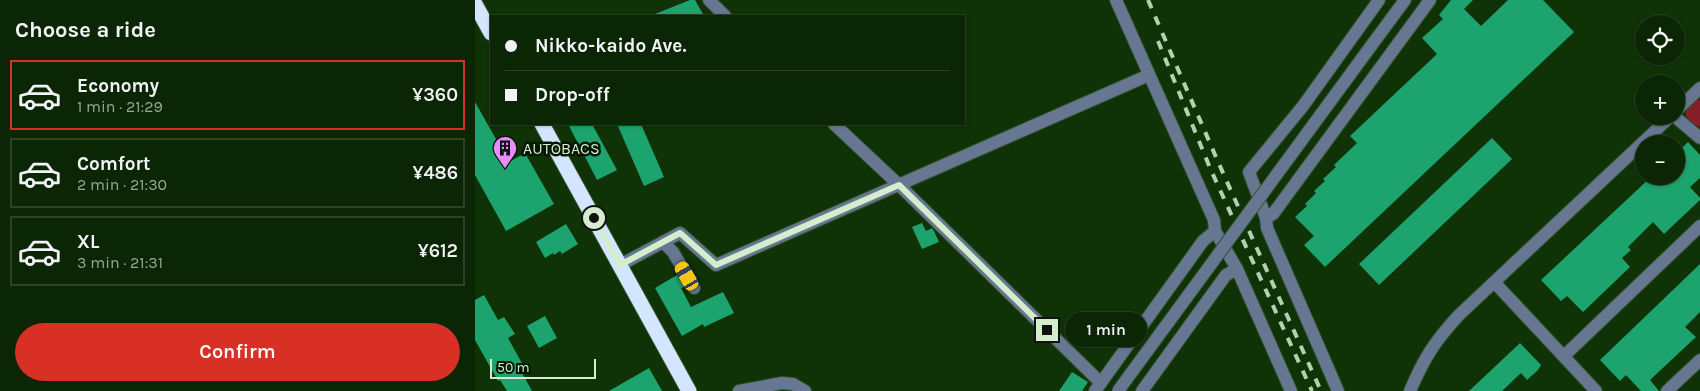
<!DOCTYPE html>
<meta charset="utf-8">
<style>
body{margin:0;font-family:Karla,sans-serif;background:#142e0e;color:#f1f3f6;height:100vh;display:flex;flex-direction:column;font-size:19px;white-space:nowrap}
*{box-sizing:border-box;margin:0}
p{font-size:16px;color:#9aa59a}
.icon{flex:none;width:28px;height:28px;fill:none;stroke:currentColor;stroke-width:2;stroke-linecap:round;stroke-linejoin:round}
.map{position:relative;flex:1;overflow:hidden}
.drawer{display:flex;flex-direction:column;background:#0b2604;width:475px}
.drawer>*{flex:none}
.top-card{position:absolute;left:15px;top:15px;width:475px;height:110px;border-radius:0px;box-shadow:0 1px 4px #0004,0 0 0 1px #2b4326;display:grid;align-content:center;height:110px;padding:0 15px;background:#0b2604}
.fabs{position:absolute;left:1160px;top:15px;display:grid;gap:10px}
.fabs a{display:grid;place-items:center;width:50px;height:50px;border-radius:50%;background:#0b2604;box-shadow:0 1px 4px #0004,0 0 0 1px #2b4326;font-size:25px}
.scale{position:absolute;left:15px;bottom:12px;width:106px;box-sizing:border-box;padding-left:5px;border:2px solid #d3edcd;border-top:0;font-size:14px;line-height:18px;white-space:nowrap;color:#d3edcd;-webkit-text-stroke:4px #051702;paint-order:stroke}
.end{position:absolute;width:22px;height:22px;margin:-11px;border:6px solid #d3edcd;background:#111;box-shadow:0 0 0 2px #111}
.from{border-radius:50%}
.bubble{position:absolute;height:35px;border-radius:18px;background:#0b2604;box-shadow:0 1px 4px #0004,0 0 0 1px #2b4326;font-size:16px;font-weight:600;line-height:35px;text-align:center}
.car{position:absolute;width:15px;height:30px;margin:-15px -8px;border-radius:6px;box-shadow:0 0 4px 1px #0007;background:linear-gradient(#f5c518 24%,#345 0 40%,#f5c518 0 76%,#345 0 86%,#f5c518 0)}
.top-card b{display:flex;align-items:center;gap:18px;height:48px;font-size:19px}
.top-card b+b{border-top:1px solid #2b4326}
.top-card i{width:12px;height:12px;background:#f1f3f6}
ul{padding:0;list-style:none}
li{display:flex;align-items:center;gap:15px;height:70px;margin:0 10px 8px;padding:0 5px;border:2px solid #2b4326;border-radius:0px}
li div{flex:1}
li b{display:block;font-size:19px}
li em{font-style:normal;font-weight:600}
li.current{border-color:#d93025}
li>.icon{width:45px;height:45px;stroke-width:1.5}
h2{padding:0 15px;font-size:22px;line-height:60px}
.action{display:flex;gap:10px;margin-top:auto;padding:10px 15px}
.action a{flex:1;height:58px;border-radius:30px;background:#d93025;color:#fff;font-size:20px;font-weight:600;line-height:58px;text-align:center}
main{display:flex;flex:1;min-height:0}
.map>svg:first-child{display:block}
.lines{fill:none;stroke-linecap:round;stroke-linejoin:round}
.river{stroke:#851f2a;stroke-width:25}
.building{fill:#1da36e}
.minor-casing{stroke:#2e5026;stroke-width:14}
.highway-casing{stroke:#2e5026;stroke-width:17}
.minor{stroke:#677792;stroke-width:12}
.highway{stroke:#d4e5ff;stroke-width:15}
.rail{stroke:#b5d0ae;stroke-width:4;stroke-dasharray:9 9;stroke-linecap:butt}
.minor-bridge-casing{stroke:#2e5026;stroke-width:14;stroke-linecap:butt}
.minor-bridge{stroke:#677792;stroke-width:12}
.route{stroke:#d3edcd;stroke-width:6}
.labels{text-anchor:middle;stroke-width:5;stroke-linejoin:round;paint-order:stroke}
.poi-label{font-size:16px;fill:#d3edcd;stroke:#051702;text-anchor:start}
</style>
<main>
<section class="drawer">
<h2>Choose a ride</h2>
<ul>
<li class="current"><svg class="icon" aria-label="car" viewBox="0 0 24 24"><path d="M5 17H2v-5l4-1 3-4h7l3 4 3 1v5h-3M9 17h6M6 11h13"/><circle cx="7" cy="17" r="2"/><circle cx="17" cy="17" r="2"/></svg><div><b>Economy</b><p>1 min · 21:29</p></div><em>¥360</em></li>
<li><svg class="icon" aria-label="car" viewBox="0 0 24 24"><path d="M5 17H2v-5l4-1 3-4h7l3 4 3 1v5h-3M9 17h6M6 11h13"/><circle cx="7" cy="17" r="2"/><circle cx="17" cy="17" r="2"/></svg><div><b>Comfort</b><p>2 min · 21:30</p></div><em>¥486</em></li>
<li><svg class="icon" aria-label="car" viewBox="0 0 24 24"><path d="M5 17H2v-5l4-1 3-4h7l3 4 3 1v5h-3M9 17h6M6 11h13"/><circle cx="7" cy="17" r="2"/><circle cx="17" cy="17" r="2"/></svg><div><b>XL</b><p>3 min · 21:31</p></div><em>¥612</em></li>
</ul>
<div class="action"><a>Confirm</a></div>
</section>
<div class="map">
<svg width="1225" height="391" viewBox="0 0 1225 391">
<rect width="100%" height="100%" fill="#0f3206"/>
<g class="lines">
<polyline class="river" points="1223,112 1225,114"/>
</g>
<g class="building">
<polygon points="215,0 220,0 229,16 175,16"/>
<polygon points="976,0 998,0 989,9 1006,26 1033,0 1068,0 1099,32 850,267 829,245 839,236 820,217 832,206 830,204 841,193 839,191 850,181 848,179 861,167 859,165 882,143 875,136 962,54 947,38 968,19 964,15"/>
<polygon points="0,102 34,162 50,153 79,204 31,231 0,175"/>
<polygon points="93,124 117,124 142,170 122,180"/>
<polygon points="142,124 166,124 189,177 169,186"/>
<polygon points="1017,138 1037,159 904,285 884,264"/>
<polygon points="1213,142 1225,155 1225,178 1215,187 1225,198 1225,200 1189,234 1178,222 1153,247 1156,250 1147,258 1155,267 1108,312 1092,296 1086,301 1066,280 1177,176 1201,176 1201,154"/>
<polygon points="447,223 451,231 457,228 459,231 464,242 447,249 437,227"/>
<polygon points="91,224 103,244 87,254 85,251 79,255 78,253 70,258 61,242"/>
<polygon points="1225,264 1225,312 1210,327 1221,337 1175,380 1184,391 1166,391 1151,375 1145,381 1125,360"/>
<polygon points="202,275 209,287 206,288 216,307 248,292 259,313 229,327 228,324 207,336 180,288"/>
<polygon points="9,295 23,320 29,317 40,334 33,338 49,367 45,369 57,391 32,391 25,380 23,381 0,340 0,300"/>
<polygon points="70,316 82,338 64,348 52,326"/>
<polygon points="1045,343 1066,365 1063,370 1052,380 1046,373 1027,391 994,391"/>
<polygon points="174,368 187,391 134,391"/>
<polygon points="597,372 613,382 607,391 584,391"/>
</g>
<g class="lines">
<g class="minor-casing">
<g id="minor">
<polyline points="234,0 250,16"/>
<polyline points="641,0 739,220 740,231 762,269 816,391"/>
<polyline points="904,0 828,106 774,172 791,218 798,214 955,0"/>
<polyline points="896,46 930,0"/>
<polyline points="1201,111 1225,88"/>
<polyline points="1199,116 1225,138"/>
<polyline points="359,124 424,185 626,383"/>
<polyline points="791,218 792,228 863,391"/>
<polyline points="188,242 198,252 219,288"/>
<polyline points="145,265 205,233 241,265 674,75"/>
<polyline points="1020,283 1121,391"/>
<polyline points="1089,356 1225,226"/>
<polyline points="264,391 307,383 318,384 330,391"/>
<polyline points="620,391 728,241 740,231"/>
<polyline points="667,391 751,275 762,269"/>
<path d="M 935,391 C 949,358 960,341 984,315 L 1196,116"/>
<polyline points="1192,391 1225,360"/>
</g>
</g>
<g class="highway-casing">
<g id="highway">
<polyline points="0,4 16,33"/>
<polyline points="67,124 214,391"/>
</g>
</g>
<use href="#minor" class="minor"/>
<use href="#highway" class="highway"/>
<g class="rail">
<polyline points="673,0 744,164 846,391"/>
<polyline points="683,41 735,168 837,391"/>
</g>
<g class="minor-bridge-casing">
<polyline id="minor-bridge" points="643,391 896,46"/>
</g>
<use href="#minor-bridge" class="minor-bridge"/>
</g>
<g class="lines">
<polyline class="route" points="119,218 145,265 205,233 241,265 424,185 572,330"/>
</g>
<defs>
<g id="building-pin" transform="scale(1.25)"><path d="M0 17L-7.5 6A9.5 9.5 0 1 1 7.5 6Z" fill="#e98dfe" stroke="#051702"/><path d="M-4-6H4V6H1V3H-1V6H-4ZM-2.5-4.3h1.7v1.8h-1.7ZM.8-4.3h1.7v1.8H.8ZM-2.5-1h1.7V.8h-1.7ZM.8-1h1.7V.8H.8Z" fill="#111"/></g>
</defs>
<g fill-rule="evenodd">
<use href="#building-pin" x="30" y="148"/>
</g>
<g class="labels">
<g class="poi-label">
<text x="48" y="154">AUTOBACS</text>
</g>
</g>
</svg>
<div class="fabs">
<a><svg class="icon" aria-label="locate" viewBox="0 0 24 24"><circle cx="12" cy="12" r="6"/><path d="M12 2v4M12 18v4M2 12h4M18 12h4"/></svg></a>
<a>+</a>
<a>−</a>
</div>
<div class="scale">50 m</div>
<i class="end from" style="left:119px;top:218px"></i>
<i class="end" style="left:572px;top:330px"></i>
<div class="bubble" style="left:590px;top:312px;width:82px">1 min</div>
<i class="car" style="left:212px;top:276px;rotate:330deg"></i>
<div class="top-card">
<b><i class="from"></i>Nikko-kaido Ave.</b>
<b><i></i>Drop-off</b>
</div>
</div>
</main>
